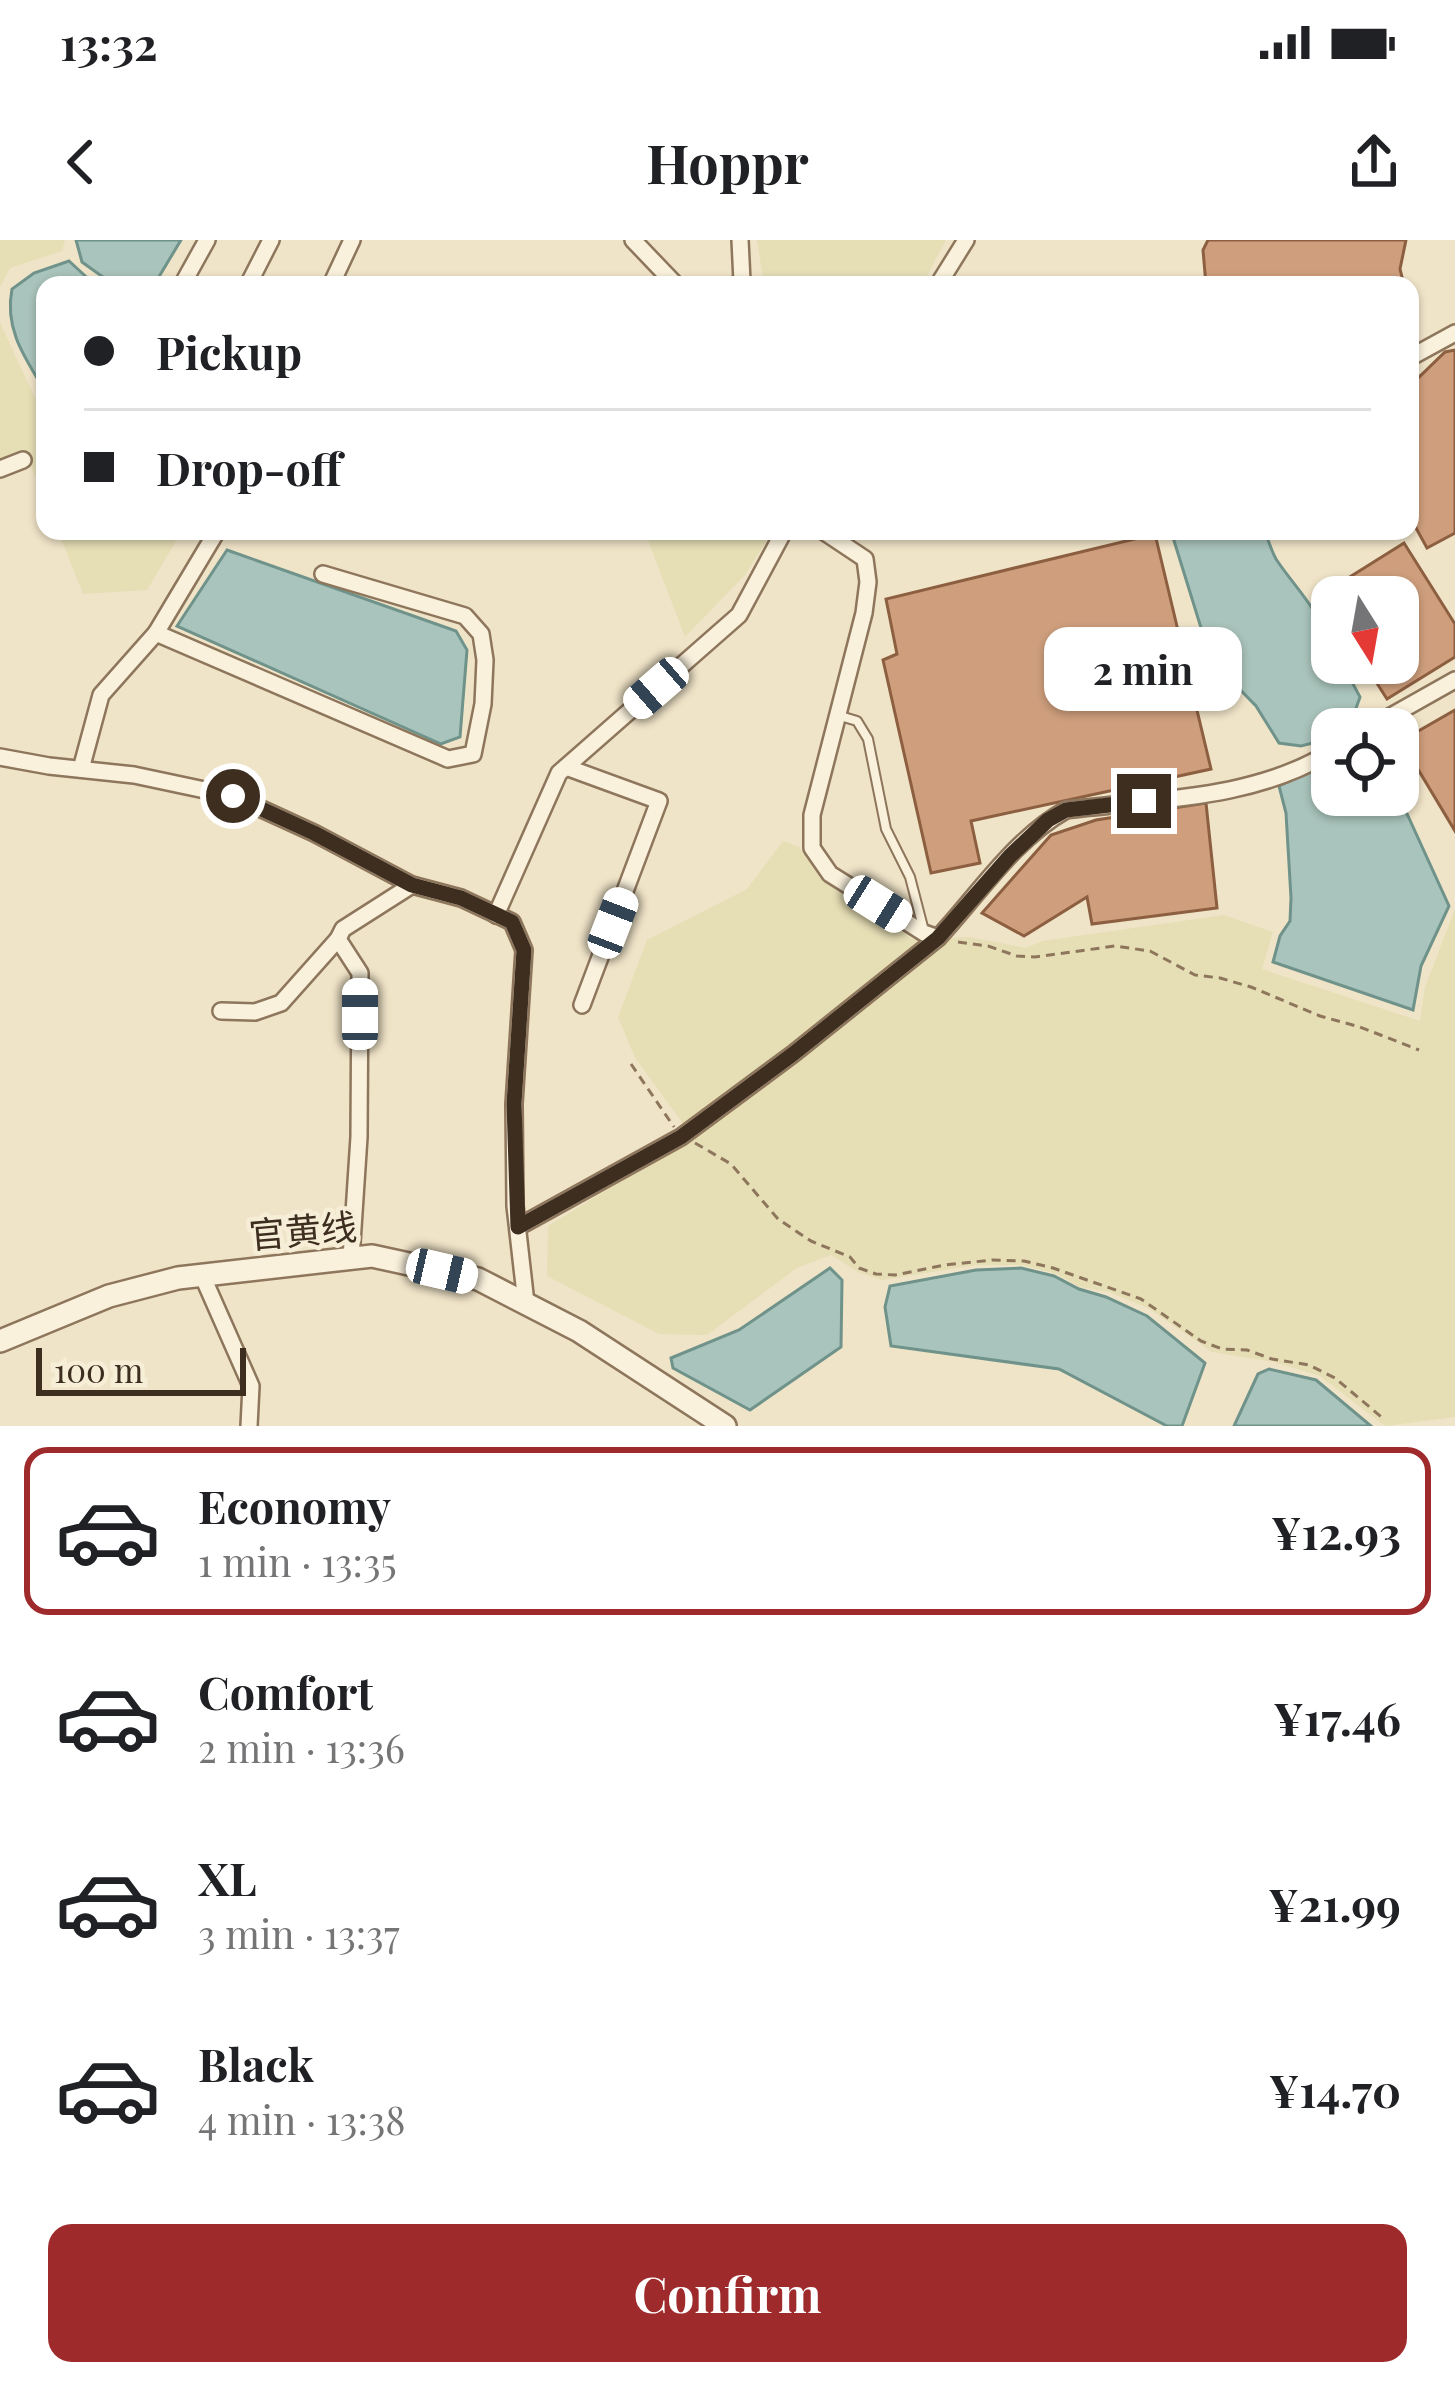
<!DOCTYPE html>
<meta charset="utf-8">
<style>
body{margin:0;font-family:"Playfair Display","Noto Sans SC",serif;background:#f6f6f6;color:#202124;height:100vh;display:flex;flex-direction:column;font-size:45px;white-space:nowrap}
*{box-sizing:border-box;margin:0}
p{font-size:39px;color:#757577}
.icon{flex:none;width:66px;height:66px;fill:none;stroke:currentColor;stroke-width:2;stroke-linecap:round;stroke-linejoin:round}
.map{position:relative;height:1186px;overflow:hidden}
.drawer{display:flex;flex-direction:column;background:#fff;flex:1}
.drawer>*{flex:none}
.banner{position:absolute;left:36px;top:36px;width:1383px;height:264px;border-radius:24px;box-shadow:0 3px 9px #0004;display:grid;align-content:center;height:264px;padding:0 48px;background:#fff}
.needle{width:78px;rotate:169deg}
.fabs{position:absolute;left:1311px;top:336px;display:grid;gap:24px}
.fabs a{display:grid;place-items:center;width:108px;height:108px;border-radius:24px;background:#fff;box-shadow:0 3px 9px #0004;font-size:60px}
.scale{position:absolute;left:36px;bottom:30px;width:210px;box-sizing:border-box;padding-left:12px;border:6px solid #3d2e20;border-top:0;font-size:33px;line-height:42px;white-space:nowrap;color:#3d2e20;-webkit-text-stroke:9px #f7eed8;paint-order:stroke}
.end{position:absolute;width:54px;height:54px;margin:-27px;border:15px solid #3d2e20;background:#fff;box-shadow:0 0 0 6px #fff}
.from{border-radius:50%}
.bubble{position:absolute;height:84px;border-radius:24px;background:#fff;box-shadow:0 3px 9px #0004;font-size:39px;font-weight:700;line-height:84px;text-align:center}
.car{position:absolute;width:36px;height:72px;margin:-36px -18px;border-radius:15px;box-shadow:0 0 9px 3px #0007;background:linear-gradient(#fff 24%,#345 0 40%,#fff 0 76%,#345 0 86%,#fff 0)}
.banner b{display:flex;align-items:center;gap:42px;height:114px;font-size:45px}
.banner b+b{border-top:3px solid #e0e0e0}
.banner i{width:30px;height:30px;background:#202124}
ul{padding:21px 0 0;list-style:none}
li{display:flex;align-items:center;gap:36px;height:168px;margin:0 24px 18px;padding:0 24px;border:6px solid transparent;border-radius:24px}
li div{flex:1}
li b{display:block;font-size:45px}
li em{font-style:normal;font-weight:700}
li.current{border-color:#9e2a2b}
li>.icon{width:108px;height:108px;stroke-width:1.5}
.button{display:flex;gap:24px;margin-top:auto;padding:24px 48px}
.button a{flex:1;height:138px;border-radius:24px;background:#9e2a2b;color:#fff;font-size:48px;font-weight:700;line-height:138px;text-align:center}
.status{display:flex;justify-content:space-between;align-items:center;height:84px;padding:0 60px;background:#fff;direction:ltr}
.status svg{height:33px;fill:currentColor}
header{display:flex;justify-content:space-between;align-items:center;height:156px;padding:0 48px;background:#fff;font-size:54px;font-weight:700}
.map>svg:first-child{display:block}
.farmland{fill:#e6deb5}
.water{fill:#a9c4bc;stroke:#6f938a;stroke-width:3}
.building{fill:#cf9f7d;stroke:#8d5f41;stroke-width:3}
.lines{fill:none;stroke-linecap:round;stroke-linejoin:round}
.service-casing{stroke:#8d765c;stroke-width:12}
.minor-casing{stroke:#8d765c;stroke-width:20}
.tertiary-casing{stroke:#8d765c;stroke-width:26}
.path{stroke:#8d765c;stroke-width:3;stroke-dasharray:9 6;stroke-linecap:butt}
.service{stroke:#faf1dc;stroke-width:8}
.minor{stroke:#faf1dc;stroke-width:15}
.tertiary{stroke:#faf1dc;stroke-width:21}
.route{stroke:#3d2e20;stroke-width:15}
.labels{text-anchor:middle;stroke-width:9;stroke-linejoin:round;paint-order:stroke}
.street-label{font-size:36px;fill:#3d2e20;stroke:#f7eed8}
</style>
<div class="status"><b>13:32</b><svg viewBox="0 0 49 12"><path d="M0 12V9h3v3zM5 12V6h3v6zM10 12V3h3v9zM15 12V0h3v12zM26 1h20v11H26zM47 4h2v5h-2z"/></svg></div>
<header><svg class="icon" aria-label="back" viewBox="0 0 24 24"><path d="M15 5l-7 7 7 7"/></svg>Hoppr<svg class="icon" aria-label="share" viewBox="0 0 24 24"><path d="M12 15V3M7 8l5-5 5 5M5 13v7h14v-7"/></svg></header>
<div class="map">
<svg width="1455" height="1186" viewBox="0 0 1455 1186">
<rect width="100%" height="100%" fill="#f0e4c8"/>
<g class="farmland">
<polygon points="0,0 65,0 62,11 10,28 0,47"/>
<polygon points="757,0 946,0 922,45 764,45"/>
<polygon points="0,83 45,179 45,260 24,209 0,219"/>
<polygon points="58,291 182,291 147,350 83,354"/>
<polygon points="642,291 773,291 745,335 685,397 646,295"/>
<polygon points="783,601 799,607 820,635 912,699 969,697 1026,708 1042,701 1224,675 1273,692 1262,729 1420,781 1425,747 1455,669 1455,1177 1385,1186 1320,1136 1274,1122 1212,1112 1148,1068 1109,1052 1080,1047 1057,1034 1022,1025 976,1025 882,1040 858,1032 831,1015 797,1028 707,1095 659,1094 547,1036 548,986 693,897 635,818 618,777 647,700 747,649"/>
</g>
<g class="water">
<polygon points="76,0 181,0 154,45 114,45 82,22"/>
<path d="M 69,21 L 95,45 L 45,45 L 45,151 C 25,118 4,89 12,49 L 34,33 Z"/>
<path d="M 1171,291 L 1265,291 C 1268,300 1271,310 1276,319 C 1297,351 1332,382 1332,423 L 1342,423 L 1360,457 L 1355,471 L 1341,489 L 1332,489 L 1332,498 L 1301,506 L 1279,503 L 1256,466 L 1211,420 Z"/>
<polygon points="227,310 456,391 467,410 460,497 441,504 177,386"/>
<polygon points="1332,521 1332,555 1398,554 1449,666 1421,726 1413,770 1273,722 1280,696 1290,681 1291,658 1286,573 1279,546"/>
<polygon points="830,1028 842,1040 841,1107 750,1170 673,1128 671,1118 739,1090"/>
<polygon points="1021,1028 1054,1036 1079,1049 1106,1057 1147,1076 1205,1123 1182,1186 1167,1186 1059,1129 891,1106 885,1067 890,1046 976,1030"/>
<polygon points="1269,1129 1316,1140 1371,1186 1234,1186 1258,1134"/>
</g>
<g class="building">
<polygon points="1208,0 1406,0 1400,29 1404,45 1206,45 1203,10"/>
<polygon points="1455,110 1455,293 1427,308 1410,277 1410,146 1445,112"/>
<polygon points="1155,294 1211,529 971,581 980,623 931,633 883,420 897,414 886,359"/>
<polygon points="1404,303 1455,384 1455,417 1387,459 1364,423 1398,423 1398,357 1332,357 1332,372 1321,355"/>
<polygon points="1455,470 1455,591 1401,501"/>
<polygon points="1206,563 1217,668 1092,684 1087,657 1024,696 982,673 1051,595 1096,580"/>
</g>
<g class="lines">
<g class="service-casing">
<polyline id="service" points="837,475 857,481 868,499 886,589 910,637 924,691"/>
</g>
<g class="minor-casing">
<g id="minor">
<polyline points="633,0 676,45"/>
<polyline points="182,45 207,0"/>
<polyline points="248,45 271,0"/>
<polyline points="331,45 352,0"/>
<polyline points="735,45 742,41 740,0"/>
<polyline points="938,45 966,0"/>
<polyline points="1413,116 1455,93"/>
<polyline points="0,229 23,220"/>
<polyline points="156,393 448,519 473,514 483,464 485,420 481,394 465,376 323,334"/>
<polyline points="1368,489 1455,440"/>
<polyline points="0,517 49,526 134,535 233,556 314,593 412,645 461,658 512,682 524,710 514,864 515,966 526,1063"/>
<polyline points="566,527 659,561 582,765"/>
<polyline points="81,529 101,455 156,393 217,291"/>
<polyline points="496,675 559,533 739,375 784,291"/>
<path d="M 938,698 C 978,655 1014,599 1066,570 C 1155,559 1254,560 1332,511"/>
<polyline points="221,771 255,772 281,763 338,699"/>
<polyline points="518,987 681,897 793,814 938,698 924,693 830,634 812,608 812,575 864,373 868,342 865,319 823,291"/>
<polyline points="351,1018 359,897 360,733 338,699 343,689 412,645"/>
<polyline points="202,1035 251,1146 249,1186"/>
</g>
</g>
<g class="tertiary-casing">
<polyline id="tertiary" points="0,1101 109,1056 178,1038 372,1016 478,1039 579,1091 725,1186"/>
</g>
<g class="path">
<polyline points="958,702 988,706 1017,716 1035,717 1115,706 1150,711 1195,735 1220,738 1251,747 1320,776 1360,787 1419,810"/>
<polyline points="631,824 674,887"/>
<polyline points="695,903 731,924 778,979 811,1001 850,1017 859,1028 876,1034 895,1035 945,1025 992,1020 1024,1021 1053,1028 1141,1059 1201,1101 1222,1109 1247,1110 1272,1119 1309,1125 1335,1138 1385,1180"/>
</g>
<use href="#service" class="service"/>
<use href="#minor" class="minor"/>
<use href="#tertiary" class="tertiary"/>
</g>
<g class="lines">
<polyline class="route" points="233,556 314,593 412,645 461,658 512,682 524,710 514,864 518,987 681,897 793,814 938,698 1010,616 1048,580 1066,570 1144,561"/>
</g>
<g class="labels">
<g class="street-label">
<text transform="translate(303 991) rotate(-5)" y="13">官黄线</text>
</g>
</g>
</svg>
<div class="fabs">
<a><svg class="needle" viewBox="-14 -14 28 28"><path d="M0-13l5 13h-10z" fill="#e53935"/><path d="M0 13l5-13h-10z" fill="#757577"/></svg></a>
<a><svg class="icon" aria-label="locate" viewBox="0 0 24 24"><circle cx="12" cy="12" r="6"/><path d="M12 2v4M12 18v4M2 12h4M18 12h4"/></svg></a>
</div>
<div class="scale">100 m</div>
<i class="end from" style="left:233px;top:556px"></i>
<i class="end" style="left:1144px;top:561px"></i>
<div class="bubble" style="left:1044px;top:387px;width:198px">2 min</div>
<i class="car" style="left:656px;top:448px;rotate:229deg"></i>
<i class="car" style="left:878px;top:664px;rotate:122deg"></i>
<i class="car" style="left:613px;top:683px;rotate:21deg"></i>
<i class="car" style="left:360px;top:774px;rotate:0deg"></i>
<i class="car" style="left:442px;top:1031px;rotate:103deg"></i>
<div class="banner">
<b><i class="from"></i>Pickup</b>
<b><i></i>Drop-off</b>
</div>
</div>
<section class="drawer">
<ul>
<li class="current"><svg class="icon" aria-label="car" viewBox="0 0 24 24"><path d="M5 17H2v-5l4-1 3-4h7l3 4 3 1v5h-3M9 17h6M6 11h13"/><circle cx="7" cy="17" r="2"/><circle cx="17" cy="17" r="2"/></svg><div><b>Economy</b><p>1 min · 13:35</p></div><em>¥12.93</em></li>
<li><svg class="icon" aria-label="car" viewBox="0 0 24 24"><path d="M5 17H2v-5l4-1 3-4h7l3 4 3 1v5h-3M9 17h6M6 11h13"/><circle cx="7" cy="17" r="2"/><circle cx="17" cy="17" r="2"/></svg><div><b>Comfort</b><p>2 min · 13:36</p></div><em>¥17.46</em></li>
<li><svg class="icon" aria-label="car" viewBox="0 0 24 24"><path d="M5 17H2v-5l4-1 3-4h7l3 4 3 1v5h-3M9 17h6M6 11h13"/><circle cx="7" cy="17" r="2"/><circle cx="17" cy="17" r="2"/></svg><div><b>XL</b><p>3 min · 13:37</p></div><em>¥21.99</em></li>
<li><svg class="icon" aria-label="car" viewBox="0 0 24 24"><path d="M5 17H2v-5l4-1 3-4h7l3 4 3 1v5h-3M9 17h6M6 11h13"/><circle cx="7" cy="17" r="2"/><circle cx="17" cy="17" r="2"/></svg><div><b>Black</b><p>4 min · 13:38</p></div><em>¥14.70</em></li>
</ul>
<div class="button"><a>Confirm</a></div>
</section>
